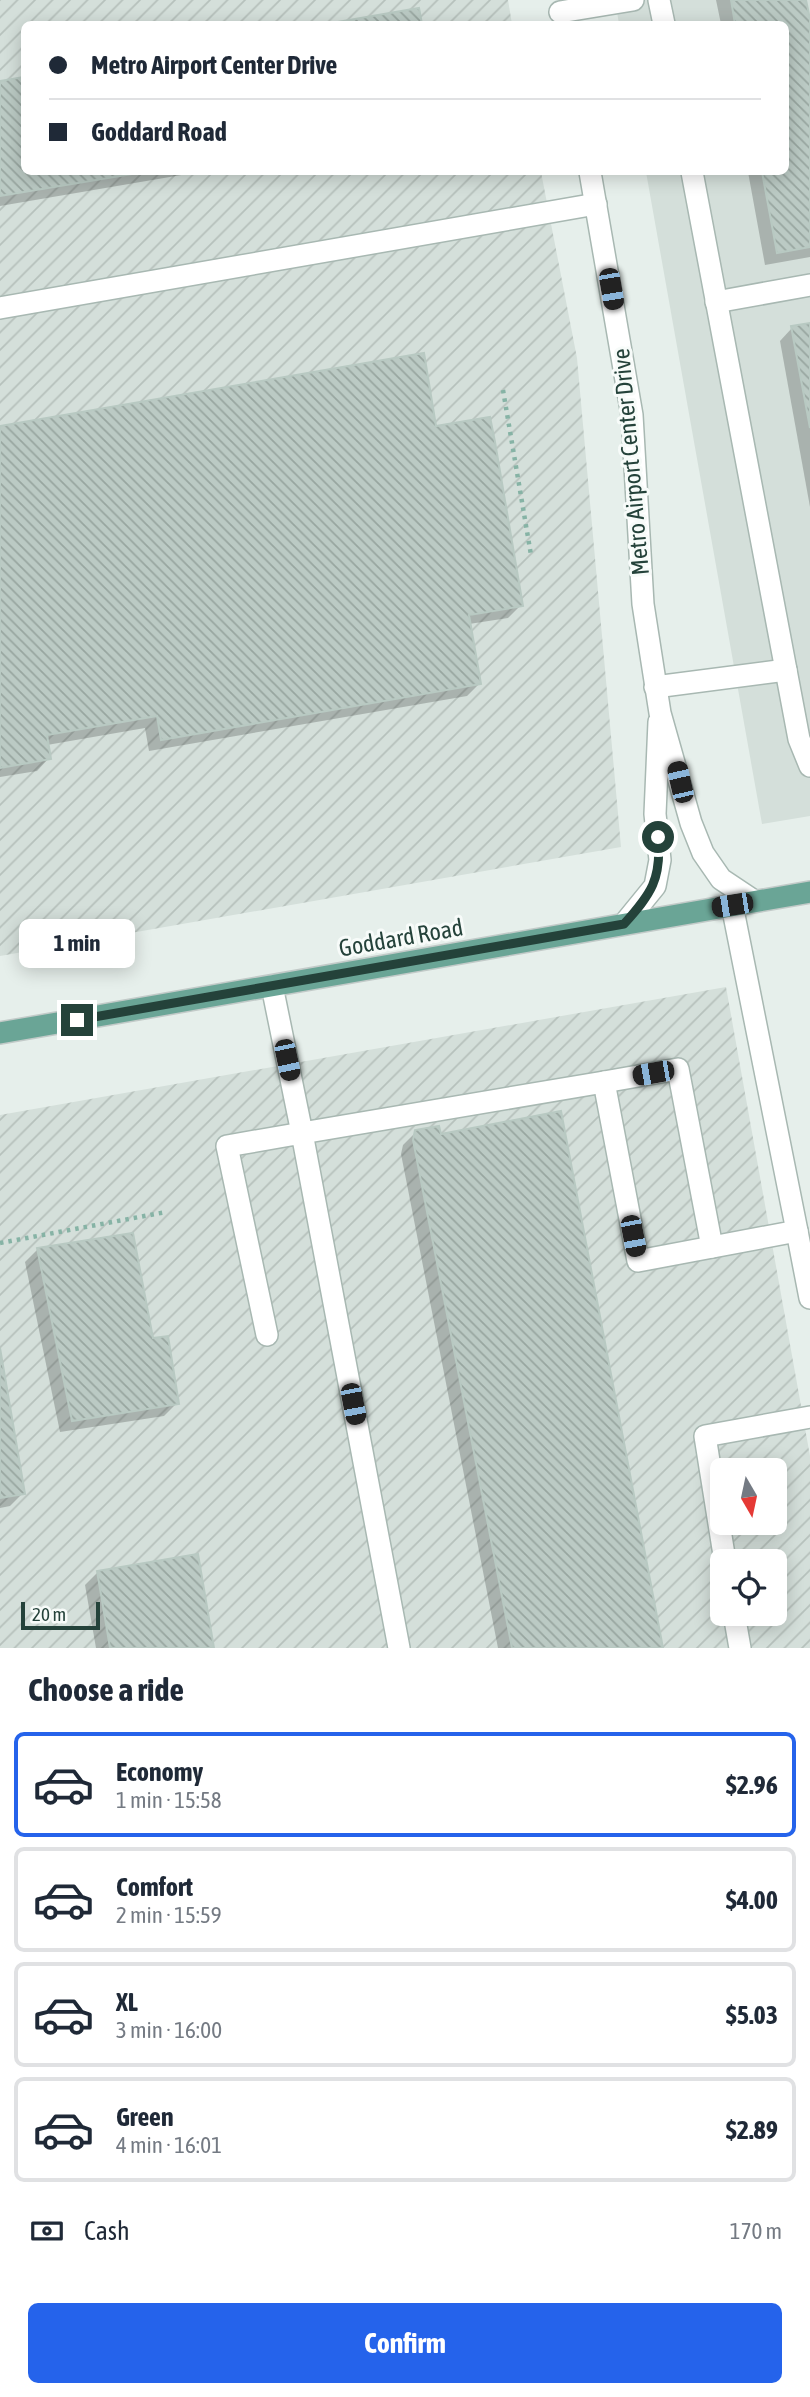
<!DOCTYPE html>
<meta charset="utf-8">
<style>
body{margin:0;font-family:"Asap Condensed",sans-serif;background:#f6f6f7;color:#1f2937;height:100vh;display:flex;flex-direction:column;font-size:26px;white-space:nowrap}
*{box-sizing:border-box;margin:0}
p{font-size:23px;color:#747a83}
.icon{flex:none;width:38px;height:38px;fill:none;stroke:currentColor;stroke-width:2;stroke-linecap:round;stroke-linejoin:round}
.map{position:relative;height:1648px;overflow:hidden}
.sheet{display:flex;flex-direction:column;background:#fff;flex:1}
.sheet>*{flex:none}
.top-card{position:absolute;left:21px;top:21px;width:768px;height:154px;border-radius:10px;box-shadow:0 4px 18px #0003;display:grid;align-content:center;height:154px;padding:0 28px;background:#fff}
.needle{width:46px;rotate:171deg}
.buttons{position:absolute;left:710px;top:1458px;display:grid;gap:14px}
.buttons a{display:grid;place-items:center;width:77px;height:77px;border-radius:10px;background:#fff;box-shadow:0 4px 18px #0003;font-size:35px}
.scale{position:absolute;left:21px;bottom:18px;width:79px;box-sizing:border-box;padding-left:7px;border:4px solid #24423a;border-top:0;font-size:19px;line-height:24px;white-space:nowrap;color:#24423a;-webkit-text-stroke:5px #f7fbf9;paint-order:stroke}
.end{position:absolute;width:32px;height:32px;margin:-16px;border:9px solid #24423a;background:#fff;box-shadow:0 0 0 4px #fff}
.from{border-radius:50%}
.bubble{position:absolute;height:49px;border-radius:10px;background:#fff;box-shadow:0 4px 18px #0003;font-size:23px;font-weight:700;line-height:49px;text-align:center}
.car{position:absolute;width:21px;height:42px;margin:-21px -10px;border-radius:9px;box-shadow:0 0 5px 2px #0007;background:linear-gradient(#222 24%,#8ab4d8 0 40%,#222 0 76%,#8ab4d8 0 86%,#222 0)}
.top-card b{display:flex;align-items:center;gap:24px;height:66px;font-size:26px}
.top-card b+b{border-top:2px solid #e0e1e3}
.top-card i{width:18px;height:18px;background:#1f2937}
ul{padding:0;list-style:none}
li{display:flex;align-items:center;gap:21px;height:105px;margin:0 14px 10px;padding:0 14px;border:4px solid #e0e1e3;border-radius:10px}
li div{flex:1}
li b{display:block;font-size:26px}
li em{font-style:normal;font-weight:700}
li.current{border-color:#2563eb}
li>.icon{width:63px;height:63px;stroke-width:1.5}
h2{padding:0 28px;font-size:32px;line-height:84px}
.pay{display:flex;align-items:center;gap:18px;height:77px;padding:0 28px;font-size:26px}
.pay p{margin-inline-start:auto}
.cta{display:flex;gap:14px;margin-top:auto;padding:14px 28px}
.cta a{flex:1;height:80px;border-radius:10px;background:#2563eb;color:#fff;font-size:28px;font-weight:700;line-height:80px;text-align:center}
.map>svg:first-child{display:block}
.built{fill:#d4dfda}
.industrial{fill:url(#industrial-furrows);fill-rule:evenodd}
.shadow{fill:#0003}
.building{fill:url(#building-back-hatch);stroke:#b8c9c2;stroke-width:2}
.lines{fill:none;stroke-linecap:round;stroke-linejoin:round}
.minor-casing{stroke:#a8b8b2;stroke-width:24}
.major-casing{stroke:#c2cac8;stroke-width:24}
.path{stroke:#86b3a5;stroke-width:4.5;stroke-dasharray:3.5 5;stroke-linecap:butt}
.minor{stroke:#fff;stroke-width:21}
.major{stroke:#6aa596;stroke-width:21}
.route{stroke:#24423a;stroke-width:9}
.labels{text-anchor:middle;stroke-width:6;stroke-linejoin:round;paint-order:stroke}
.street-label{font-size:24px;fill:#24423a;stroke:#f7fbf9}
</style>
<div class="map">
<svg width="810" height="1648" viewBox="0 0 810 1648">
<defs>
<pattern id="industrial-furrows" width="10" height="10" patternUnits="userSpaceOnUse" patternTransform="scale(1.75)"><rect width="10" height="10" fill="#d4dfda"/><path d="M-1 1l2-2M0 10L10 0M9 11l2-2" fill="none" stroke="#b6c1bc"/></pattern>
<pattern id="building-back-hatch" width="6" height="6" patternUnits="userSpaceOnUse" patternTransform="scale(1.75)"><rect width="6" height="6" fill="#bbcac4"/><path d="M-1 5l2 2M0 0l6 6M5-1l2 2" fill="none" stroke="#98a6a0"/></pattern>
</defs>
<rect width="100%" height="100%" fill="#e6efeb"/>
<polygon class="built" points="615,0 810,0 810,816 762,824 646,172 786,172 786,24 619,24"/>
<g class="industrial">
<polygon points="0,0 508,0 512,24 24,24 24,172 541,172 577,358 621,847 0,956"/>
<path d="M 726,987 L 810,1456 L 810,1648 L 0,1648 L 0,1115 ZM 723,1470 L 775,1470 L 775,1522 L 723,1522 ZM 723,1561 L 775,1561 L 775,1614 L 723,1614 Z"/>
</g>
<g class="shadow">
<polygon points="716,0 805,0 810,29 810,257 765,265 748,172 786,172 786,24 721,24"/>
<polygon points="418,10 420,24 337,24"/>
<polygon points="24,79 24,172 199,172 0,206 0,83"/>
<polygon points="810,325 810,507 780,341 792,328"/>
<polygon points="0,428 435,428 521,605 508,618 469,624 479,684 467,696 149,751 145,728 47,745 49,758 37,771 0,777"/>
<polygon points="560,1113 661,1648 498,1648 401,1154 403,1145 416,1132 439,1136"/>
<polygon points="38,1249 151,1340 177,1403 164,1416 60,1432 25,1262"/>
<polygon points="0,1358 23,1493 10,1506 0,1508"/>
<polygon points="197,1556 212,1648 96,1648 85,1585 98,1572"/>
</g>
<g class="building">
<polygon points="731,0 806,0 810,19 810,247 777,253 762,172 786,172 786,24 735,24"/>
<polygon points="419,8 422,24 326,24"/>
<polygon points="24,77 24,172 144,172 0,196 0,81"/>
<polygon points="810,323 810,428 791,326"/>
<polygon points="424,353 436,426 490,417 495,442 523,606 469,615 481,684 161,740 157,716 47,735 51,759 0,768 0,426"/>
<polygon points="561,1111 663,1648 512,1648 413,1140 415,1130 439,1126 441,1134"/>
<polygon points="133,1233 153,1338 168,1336 179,1404 72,1421 37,1248"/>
<polygon points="0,1348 25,1494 0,1498"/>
<polygon points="198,1554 214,1648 110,1648 97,1571"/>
</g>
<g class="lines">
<g class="minor-casing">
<g id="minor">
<polyline points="659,0 664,24"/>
<polyline points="560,12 633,0"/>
<polyline points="590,172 632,415 643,604 660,713 691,823 703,853 721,879 754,901"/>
<polyline points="692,172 799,739 810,766"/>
<polyline points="716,302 810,285"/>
<polyline points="0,308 596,204"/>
<polyline points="655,687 786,670"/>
<polyline points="624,924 655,886 660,860 655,814 659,722"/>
<polyline points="272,986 302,1133 604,1082 638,1261 797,1231 732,905"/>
<polyline points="604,1082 678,1069 712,1247"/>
<polyline points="797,1231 810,1298"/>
<polyline points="267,1335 227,1146 302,1133 399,1648"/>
<polyline points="725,1561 705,1436 810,1417"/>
<polyline points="734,1614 740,1648"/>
</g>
</g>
<g class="major-casing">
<polyline id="major" points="0,1033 810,892"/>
</g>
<g class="path">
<polyline points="503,390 531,555"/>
<polyline points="0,1243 166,1212"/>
</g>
<use href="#minor" class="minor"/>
<use href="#major" class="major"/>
</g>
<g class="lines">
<path class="route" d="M 77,1020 L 624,924 C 651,894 662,879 658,837"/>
</g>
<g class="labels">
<g class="street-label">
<text transform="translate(631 462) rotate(-95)" y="8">Metro Airport Center Drive</text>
<text transform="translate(401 938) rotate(-10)" y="8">Goddard Road</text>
</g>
</g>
</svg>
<div class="buttons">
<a><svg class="needle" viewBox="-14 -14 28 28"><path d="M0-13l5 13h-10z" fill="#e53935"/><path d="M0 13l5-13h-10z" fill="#747a83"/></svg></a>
<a><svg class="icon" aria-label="locate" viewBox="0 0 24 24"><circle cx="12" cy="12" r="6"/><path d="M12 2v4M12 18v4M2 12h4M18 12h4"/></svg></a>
</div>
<div class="scale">20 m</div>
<i class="end from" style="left:658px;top:837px"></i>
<i class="end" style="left:77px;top:1020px"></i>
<div class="bubble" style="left:19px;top:919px;width:116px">1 min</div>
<i class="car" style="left:611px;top:289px;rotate:170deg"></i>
<i class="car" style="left:680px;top:782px;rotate:347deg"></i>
<i class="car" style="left:732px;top:905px;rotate:261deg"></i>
<i class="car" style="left:287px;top:1060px;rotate:168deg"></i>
<i class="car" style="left:653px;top:1073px;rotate:260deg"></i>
<i class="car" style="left:633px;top:1236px;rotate:169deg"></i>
<i class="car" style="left:353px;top:1404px;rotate:169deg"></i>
<div class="top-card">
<b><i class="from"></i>Metro Airport Center Drive</b>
<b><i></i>Goddard Road</b>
</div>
</div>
<section class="sheet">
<h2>Choose a ride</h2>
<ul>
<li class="current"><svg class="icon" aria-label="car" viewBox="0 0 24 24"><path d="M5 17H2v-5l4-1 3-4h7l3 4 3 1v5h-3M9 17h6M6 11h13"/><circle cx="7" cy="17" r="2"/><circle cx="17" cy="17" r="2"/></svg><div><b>Economy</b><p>1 min · 15:58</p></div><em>$2.96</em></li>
<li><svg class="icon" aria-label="car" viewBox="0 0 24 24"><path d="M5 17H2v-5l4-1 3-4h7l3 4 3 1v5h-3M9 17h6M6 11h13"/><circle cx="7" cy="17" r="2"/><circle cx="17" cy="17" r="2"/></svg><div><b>Comfort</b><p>2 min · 15:59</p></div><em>$4.00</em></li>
<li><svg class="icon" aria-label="car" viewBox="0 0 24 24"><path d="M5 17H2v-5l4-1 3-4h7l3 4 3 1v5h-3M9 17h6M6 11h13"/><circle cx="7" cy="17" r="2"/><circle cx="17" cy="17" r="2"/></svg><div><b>XL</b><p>3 min · 16:00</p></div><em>$5.03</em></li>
<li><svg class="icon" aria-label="car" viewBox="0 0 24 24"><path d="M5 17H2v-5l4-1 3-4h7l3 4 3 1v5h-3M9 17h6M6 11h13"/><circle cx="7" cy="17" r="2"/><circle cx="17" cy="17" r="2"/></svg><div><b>Green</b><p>4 min · 16:01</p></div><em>$2.89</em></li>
</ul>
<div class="pay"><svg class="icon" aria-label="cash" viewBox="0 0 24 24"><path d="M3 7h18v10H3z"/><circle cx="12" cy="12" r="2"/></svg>Cash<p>170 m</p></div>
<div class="cta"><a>Confirm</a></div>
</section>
